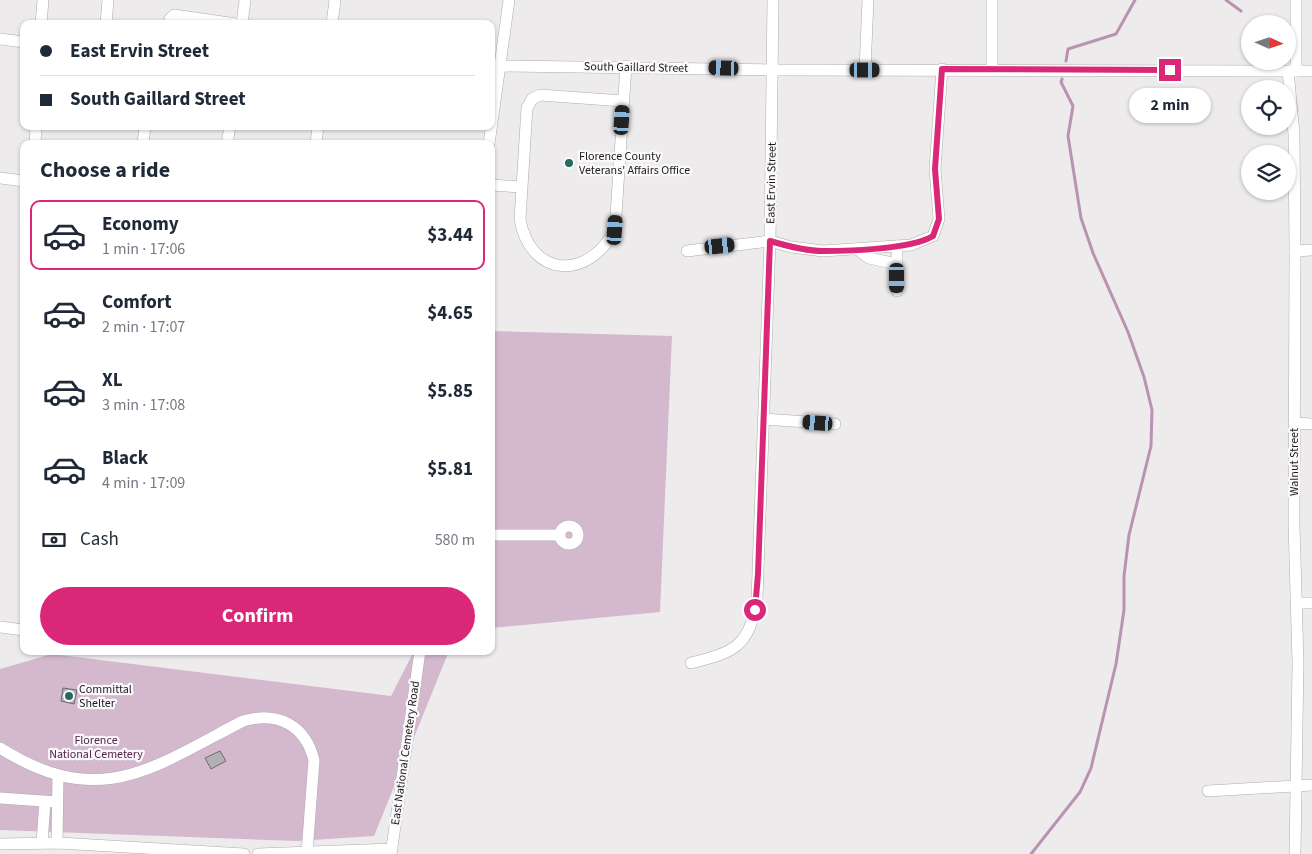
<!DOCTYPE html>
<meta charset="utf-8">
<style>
body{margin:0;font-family:"Source Sans 3",sans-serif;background:#f2f2f3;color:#1f2937;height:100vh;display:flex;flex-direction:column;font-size:19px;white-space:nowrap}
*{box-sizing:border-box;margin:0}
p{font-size:16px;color:#747a83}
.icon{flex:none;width:28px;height:28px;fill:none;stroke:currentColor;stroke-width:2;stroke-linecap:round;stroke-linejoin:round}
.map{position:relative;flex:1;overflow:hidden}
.drawer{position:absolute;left:20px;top:140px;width:475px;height:515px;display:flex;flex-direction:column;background:#fff;border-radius:10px;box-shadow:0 1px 4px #0004}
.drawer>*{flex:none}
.guide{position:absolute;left:20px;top:20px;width:475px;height:110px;border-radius:10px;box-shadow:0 1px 4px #0004;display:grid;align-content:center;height:110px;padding:0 20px;background:#fff}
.needle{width:32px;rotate:93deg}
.buttons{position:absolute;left:1241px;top:15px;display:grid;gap:10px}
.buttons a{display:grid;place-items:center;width:55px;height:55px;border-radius:50%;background:#fff;box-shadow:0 1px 4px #0004;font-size:25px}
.end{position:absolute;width:22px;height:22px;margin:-11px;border:6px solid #db2777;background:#fff;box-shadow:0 0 0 2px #fff}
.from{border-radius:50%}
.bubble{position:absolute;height:35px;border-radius:18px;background:#fff;box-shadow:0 1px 4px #0004;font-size:16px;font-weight:700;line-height:35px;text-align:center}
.car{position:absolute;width:15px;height:30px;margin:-15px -8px;border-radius:6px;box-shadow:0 0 4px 1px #0007;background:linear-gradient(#222 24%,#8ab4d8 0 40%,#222 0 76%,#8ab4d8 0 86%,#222 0)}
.guide b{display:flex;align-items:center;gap:18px;height:48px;font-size:19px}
.guide b+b{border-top:1px solid #e0e1e3}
.guide i{width:12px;height:12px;background:#1f2937}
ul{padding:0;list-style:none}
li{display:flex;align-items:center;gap:15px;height:70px;margin:0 10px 8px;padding:0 10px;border:2px solid transparent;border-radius:10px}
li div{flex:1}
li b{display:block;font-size:19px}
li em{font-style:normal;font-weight:700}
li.current{border-color:#db2777}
li>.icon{width:45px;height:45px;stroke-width:1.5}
h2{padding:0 20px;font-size:22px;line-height:60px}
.pay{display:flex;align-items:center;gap:12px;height:55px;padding:0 20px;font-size:19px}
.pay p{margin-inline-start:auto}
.primary-button{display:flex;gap:10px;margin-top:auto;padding:10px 20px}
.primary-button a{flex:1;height:58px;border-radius:30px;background:#db2777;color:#fff;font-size:20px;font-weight:700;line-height:58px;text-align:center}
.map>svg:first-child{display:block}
.green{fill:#d4b9ce}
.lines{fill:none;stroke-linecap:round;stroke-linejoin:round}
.stream{stroke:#ba93b2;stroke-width:3}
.building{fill:#b2b0b2;stroke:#6c696b}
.minor-casing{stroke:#adabad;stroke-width:12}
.minor{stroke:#fff;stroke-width:11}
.route{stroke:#db2777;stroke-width:6}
.poi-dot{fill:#246c62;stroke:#fbf9fb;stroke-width:2}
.labels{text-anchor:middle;stroke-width:4.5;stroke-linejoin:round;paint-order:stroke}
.street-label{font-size:12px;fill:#1d1c1d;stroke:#fbf9fb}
.poi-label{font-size:12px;fill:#1d1c1d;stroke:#fbf9fb;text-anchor:start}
.park-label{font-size:12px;fill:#52224b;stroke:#fbf9fb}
</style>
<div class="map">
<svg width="1312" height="854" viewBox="0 0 1312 854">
<rect width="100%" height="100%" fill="#eeebed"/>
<g class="green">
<polygon points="491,331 672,336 660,612 491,628"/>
<polygon points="414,651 449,651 374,836 297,841 0,830 0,669 52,654 391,696"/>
</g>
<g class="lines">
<g class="stream">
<polyline points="1226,0 1241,11"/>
<polyline points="1066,61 1068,49 1116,34 1135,0"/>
<polyline points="1031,854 1080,792 1091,768 1116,664 1124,610 1124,576 1129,535 1151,446 1152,410 1144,377 1128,332 1093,253 1081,218 1068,136 1073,106 1061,82 1062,79"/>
</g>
</g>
<g class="building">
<polygon points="63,688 77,690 74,704 61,701"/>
<polygon points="220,751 226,761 211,769 205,758"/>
</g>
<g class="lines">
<g class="minor-casing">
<g id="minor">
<polyline points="1296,0 1296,71"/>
<polyline points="41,24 43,0"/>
<polyline points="106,24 108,0"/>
<polyline points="169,24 170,19 174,15 236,24"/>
<polyline points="242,24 245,0"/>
<polyline points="332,24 335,0"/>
<polyline points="0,39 24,42"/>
<polyline points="500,66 774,70 1312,71"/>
<polyline points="865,70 868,0"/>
<polyline points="992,70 992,0"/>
<polyline points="1288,71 1294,134 1295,251 1294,524 1298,663 1295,854"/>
<path d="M 623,101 L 540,95 L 532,99 L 527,108 L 520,219 C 530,278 589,281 615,229 L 626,66"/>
<polyline points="35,144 36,126"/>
<polyline points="143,144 145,126"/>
<polyline points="227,144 230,126"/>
<polyline points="316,144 318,126"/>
<polyline points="489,144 509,0"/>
<polyline points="0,178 24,181"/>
<polyline points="491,185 521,187"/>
<polyline points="857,249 869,258 897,264"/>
<polyline points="687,251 770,241 791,247 823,251 911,245 933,236 939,219 935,169 942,69"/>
<polyline points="1295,251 1312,250"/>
<polyline points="897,291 897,246"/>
<polyline points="764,419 835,424"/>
<polyline points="1294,423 1312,424"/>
<circle cx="569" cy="535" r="9"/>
<polyline points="491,535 559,535"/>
<polyline points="1297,603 1312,603"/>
<polyline points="0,627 24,630"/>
<path d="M 691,663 C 735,652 749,647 757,599 L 770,241 L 773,0"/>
<path d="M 0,748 C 100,811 152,768 243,721 C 278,711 305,725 314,760 L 307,853"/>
<polyline points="1208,791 1312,785"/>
<polyline points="0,798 57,802"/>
<polyline points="42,843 45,802"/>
<polyline points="57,843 58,775"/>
<polyline points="0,844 59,843 244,854"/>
<polyline points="258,854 392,849"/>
<polyline points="391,854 420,651"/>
</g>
</g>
<use href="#minor" class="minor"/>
</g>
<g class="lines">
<path class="route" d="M 755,610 L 758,574 L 770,241 C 787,246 805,251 823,251 C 850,251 912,249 933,236 L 939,219 L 935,169 L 942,69 L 1170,70"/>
</g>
<g class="poi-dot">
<circle cx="569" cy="163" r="5"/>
<circle cx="69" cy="696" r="5"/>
</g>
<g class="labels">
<g class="street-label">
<text transform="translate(636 67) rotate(1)" y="4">South Gaillard Street</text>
<text transform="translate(771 183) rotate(-89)" y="4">East Ervin Street</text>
<text transform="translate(1294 462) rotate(-90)" y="4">Walnut Street</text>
<text transform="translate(405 753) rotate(-82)" y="4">East National Cemetery Road</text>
</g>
<g class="poi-label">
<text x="579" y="160">Florence County<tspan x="579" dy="14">Veterans' Affairs Office</tspan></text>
<text x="79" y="693">Committal<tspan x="79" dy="14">Shelter</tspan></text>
</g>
<g class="park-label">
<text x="96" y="744">Florence<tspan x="96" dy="14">National Cemetery</tspan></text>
</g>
</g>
</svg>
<div class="buttons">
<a><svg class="needle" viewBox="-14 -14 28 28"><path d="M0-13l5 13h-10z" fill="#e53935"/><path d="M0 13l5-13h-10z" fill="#747a83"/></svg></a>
<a><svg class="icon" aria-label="locate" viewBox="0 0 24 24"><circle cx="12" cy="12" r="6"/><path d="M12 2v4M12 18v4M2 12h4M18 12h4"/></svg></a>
<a><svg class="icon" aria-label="layers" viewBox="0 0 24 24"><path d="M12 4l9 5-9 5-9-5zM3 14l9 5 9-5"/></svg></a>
</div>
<i class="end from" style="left:755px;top:610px"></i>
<i class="end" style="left:1170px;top:70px"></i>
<div class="bubble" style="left:1129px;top:88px;width:82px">2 min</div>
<i class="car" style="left:724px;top:68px;rotate:272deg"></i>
<i class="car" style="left:865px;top:70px;rotate:90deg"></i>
<i class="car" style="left:622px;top:120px;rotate:4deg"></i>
<i class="car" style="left:615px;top:230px;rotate:4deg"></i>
<i class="car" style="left:720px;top:246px;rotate:84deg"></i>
<i class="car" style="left:897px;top:278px;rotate:180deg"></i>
<i class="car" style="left:818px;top:423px;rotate:274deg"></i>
<div class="guide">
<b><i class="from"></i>East Ervin Street</b>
<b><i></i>South Gaillard Street</b>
</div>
<section class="drawer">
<h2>Choose a ride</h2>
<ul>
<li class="current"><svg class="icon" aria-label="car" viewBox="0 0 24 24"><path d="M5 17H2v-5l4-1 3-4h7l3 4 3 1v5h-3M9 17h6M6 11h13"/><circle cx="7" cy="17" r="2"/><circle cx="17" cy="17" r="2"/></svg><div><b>Economy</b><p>1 min · 17:06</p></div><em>$3.44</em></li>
<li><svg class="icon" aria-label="car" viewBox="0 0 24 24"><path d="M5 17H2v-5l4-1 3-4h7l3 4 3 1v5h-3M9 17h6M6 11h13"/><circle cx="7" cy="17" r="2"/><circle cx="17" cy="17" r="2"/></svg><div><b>Comfort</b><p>2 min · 17:07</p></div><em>$4.65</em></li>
<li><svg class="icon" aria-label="car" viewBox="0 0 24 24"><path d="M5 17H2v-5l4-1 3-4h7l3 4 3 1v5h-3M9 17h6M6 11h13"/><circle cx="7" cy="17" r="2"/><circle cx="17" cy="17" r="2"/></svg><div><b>XL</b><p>3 min · 17:08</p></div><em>$5.85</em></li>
<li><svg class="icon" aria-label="car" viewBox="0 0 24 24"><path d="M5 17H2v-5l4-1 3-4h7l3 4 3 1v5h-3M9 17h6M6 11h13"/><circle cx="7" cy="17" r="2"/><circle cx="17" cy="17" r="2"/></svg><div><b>Black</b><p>4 min · 17:09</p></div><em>$5.81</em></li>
</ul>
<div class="pay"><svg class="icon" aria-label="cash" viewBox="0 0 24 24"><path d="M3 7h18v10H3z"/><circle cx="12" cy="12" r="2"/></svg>Cash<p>580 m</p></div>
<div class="primary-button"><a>Confirm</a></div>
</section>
</div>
